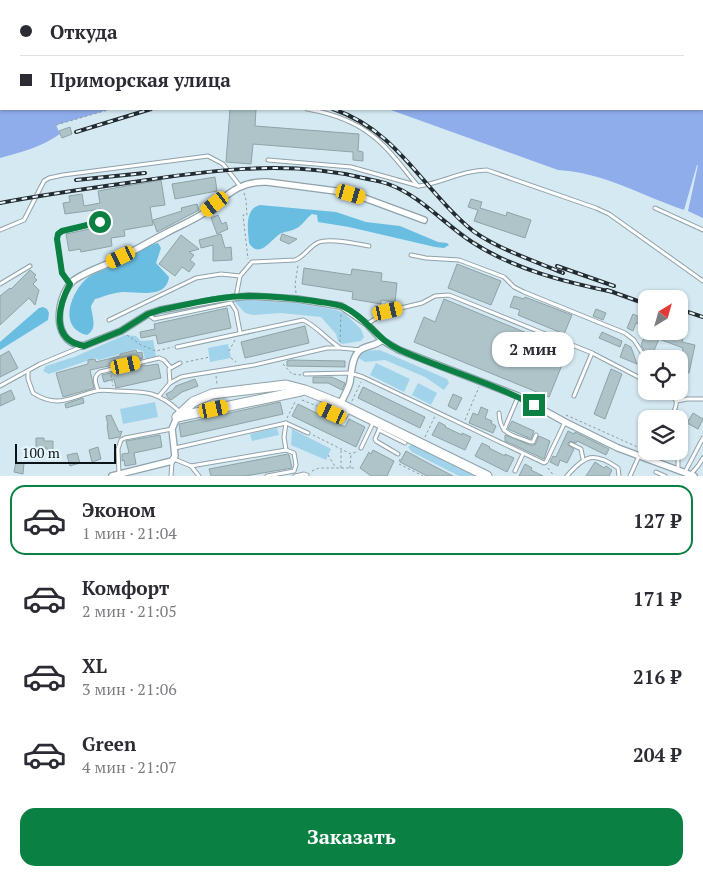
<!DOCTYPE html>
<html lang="ru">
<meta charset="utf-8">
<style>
body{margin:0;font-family:"PT Serif",serif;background:#f7f7f7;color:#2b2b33;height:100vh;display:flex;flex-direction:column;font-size:19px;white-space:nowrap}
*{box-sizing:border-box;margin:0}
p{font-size:16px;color:#7c7c81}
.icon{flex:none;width:28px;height:28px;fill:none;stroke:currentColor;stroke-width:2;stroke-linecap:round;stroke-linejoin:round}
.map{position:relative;height:476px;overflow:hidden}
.side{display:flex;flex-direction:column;background:#fff;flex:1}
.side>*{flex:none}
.hud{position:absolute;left:0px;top:0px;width:704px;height:110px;box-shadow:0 1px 4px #0004;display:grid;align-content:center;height:110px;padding:0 20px;background:#fff}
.needle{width:32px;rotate:37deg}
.fabs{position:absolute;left:638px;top:290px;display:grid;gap:10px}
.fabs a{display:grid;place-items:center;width:50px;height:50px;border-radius:10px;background:#fff;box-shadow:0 1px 4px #0004;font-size:25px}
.scale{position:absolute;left:15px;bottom:12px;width:101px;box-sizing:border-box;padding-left:5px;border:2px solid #0c1317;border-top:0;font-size:14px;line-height:18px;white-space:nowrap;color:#0c1317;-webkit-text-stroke:4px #e6f6fd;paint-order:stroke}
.end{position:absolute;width:22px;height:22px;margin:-11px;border:6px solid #0b8043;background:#fff;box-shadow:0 0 0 2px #fff}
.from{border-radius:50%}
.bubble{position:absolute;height:35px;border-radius:15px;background:#fff;box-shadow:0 1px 4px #0004;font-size:16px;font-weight:600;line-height:35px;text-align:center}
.car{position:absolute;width:15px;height:30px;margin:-15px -8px;border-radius:6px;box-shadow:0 0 4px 1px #0007;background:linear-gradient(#f5c518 24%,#345 0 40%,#f5c518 0 76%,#345 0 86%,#f5c518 0)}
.hud b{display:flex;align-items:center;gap:18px;height:48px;font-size:19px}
.hud b+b{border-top:1px solid #e1e1e2}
.hud i{width:12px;height:12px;background:#2b2b33}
ul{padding:9px 0 0;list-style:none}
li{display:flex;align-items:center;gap:15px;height:70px;margin:0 10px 8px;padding:0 10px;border:2px solid transparent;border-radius:15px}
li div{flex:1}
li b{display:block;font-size:19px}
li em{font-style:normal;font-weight:600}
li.on{border-color:#0b8043}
li>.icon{width:45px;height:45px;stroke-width:1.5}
.primary-button{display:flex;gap:10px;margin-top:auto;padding:10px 20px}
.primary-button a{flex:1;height:58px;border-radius:15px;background:#0b8043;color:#fff;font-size:20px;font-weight:600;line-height:58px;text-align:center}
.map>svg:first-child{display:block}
.green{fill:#a1d4eb}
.forest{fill:#69bde1}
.water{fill:#8faceb}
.building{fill:#aec4c8;stroke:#8da3a6}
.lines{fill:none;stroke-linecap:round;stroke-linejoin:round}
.lane-casing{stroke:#8fa2ab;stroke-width:5}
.street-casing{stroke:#8fa2ab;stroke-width:8}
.secondary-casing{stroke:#8fa2ab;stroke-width:11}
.path{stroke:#8b9aa2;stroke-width:1;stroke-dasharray:2.5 2.5;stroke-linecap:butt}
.lane{stroke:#fff;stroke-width:3}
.street{stroke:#fff;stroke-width:5.5}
.secondary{stroke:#fff;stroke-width:9}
.rail-casing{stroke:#232c31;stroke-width:4}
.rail{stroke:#e6f6fd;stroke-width:2;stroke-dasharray:5.5;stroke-linecap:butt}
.route{stroke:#0b8043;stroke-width:6}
</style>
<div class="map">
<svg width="703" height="476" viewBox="0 0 703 476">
<rect width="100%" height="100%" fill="#d5e9f3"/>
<g class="green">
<polygon points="235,299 295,303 336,310 344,313 361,329 364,337 361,341 342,344 338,341 336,334 321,317 281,313 253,315 245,313 235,302 154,315 163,312"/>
<polygon points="125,335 136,336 141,341 153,340 156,356 145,359 143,351 136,349 99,360 95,358 49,374 43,371 46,366 74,357"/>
<polygon points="228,344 231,358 210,362 208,348"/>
<path d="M 380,350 L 447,379 L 449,383 L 444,390 L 425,377 L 385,360 L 365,362 L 359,358 C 361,349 372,351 380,350 Z"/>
<polygon points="376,363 410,379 404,392 370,375"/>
<polygon points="418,383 437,393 431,405 412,395"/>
<polygon points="155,402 158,417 123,424 120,409"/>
<polygon points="277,428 279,435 252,441 250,434"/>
<polygon points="292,429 331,449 326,460 291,445"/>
<polygon points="413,444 476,476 459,476 412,452 408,447"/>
</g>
<g class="forest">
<path d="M 260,205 L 336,212 L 366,222 L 400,226 L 438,242 L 447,243 L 449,245 L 444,248 L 435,247 L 349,227 L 318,222 L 317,215 L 312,214 C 306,218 303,225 297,228 C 292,231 287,231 282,233 C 273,236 260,261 249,243 C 248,230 244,209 260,205 Z"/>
<path d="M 158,243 L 161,248 L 156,263 L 169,277 C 166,300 137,291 122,292 C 114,293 106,295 99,298 L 95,299 L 91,306 C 92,317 98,328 87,335 C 58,328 70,294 86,279 C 94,272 108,269 117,264 C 130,257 144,246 158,243 Z"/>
<polygon points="43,307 47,309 49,313 48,320 0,350 0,342 39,308"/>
</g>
<g class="water">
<path d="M 0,0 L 682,0 L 683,1 L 1,1 L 1,109 L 111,109 L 56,125 L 60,134 C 41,147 22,152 0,158 Z"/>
<path d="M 690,0 L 703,0 L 703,218 L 688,211 L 698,165 L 697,165 L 684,210 C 643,196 602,172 558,170 L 388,109 L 702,109 L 702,1 Z"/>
</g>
<g class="building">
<polygon points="230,109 256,109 255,126 359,134 358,151 363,152 363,161 353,160 353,152 253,144 251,164 226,162"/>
<polygon points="70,127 72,134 62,138 59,131"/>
<polygon points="215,177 217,191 175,199 172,184"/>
<polygon points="161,180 165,205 150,207 153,225 124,230 125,236 111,238 112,246 81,252 80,249 69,251 66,234 104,226 101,209 65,214 63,203 70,202 69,196 82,194 84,206 100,203 98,191"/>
<polygon points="471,199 482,202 480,208 506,216 507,212 531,220 525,238 474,221 478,210 468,207"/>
<polygon points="197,204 199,210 157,232 153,220 182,211 181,208"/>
<polygon points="218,215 222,224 226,222 228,229 217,234 211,218"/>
<polygon points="221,234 225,248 231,247 232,260 213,261 213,245 201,248 199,240"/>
<polygon points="282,234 297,239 289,244 280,240"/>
<polygon points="181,235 199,249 189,252 194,255 190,260 195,264 189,272 182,267 175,276 159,264"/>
<polygon points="457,264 501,281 491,305 448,288"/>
<polygon points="304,268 351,275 352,269 382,273 381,281 397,283 395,302 381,300 381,304 352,299 353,292 302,284"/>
<polygon points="30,270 36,275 34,277 37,280 33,284 39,290 35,305 29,298 0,325 0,296 10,288 11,289"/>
<polygon points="514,296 524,299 525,297 572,315 564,334 518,315 520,310 510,307"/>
<polygon points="444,299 568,350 549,397 414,342 424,317 435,322"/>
<polygon points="227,308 231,328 158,344 156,335 141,338 140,332 155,329 154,324"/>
<polygon points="596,309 606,313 603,320 593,316"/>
<polygon points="633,314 646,320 646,327 636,323 633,331 627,328"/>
<polygon points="305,326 309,343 245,358 241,342"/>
<polygon points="647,331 655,331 675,337 676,335 683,337 682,342 695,345 689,373 679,371 683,348 659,339 652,355 646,353 641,345"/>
<polygon points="602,332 622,341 620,347 599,338"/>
<polygon points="625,344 631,347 637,364 620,357"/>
<polygon points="136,350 137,353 142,352 143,358 134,361 132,356 121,359 122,363 90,370 94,388 63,397 56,373 88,364 88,360 95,359 96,362 120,356 120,354"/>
<polygon points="9,351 18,368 0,377 0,356"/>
<polygon points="291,360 345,361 345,367 287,366 287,361"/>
<polygon points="158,364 161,378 116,388 114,379 104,382 102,375 145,365 145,366"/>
<polygon points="611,369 622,374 605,419 594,414"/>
<polygon points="313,377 332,377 345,383 342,390 328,383 313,383"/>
<polygon points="195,379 198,386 182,392 171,400 168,398 166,394 172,391 176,386"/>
<polygon points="363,387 425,417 420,428 358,398"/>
<polygon points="11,390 15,399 0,406 0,395"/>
<polygon points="453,394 462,398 456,410 448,406"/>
<polygon points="83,398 84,403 66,408 65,404"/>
<polygon points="280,402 283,414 181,437 179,424"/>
<polygon points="298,404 345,427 349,419 365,427 356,447 292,416"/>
<polygon points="481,407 488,410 485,418 492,421 491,423 496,426 493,433 469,423 473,413 478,415"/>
<polygon points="693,413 703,419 698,429 687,423"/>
<polygon points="111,415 119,432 122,431 120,437 109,439 107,425 108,425 106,416"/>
<polygon points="512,421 534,431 531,439 508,429"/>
<polygon points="439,422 446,426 445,427 462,435 462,433 471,437 465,450 432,435"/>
<polygon points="568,431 574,434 575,432 609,449 606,455 577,441 576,443 570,441 568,443 568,445 574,449 567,463 560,460 558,466 550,462 553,456 556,457"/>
<polygon points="160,435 162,447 134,453 136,464 125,466 124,460 122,461 122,454 129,453 126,441"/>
<polygon points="505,435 530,445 535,445 539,436 550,441 544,459 505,441"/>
<polygon points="36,438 44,438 44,441 53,441 53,454 47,454 47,448 36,449"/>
<polygon points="482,443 490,447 489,448 505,456 505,454 514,458 507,472 475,456"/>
<polygon points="98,447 101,459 92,462 89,450"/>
<polygon points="373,450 394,461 387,476 371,476 360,468 369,452 371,454"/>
<polygon points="406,451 428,463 453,476 427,476 400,462"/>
<polygon points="77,453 80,463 70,466 67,455"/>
<polygon points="288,454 289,455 292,468 245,476 211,476 209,469"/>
<polygon points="16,462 24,463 23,474 14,472"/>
<polygon points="595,462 604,468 606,466 612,470 609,476 586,476"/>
<polygon points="525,464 532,468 531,470 543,476 519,476"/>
</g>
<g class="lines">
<g class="lane-casing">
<g id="lane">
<path d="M 307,109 C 330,113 356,122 374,137 C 391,150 404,170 418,186"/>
<path d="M 268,160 L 351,167 L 419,186 C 442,183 463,170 487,170 L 596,208 L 609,214 L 703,281"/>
<polyline points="655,208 703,230"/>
<polyline points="0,230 24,220 44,181 49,178 63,175 208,156 223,164 240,186"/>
<polyline points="411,255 426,258 459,260 504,277 514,287 524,292 625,333 634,340 646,359"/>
<polyline points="0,284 30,266"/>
<polyline points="69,284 62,273 57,239 58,234 63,231 100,222"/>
<path d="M 236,297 L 240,276 L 252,262 L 295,260 C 304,257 308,248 317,243 C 327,237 357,244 369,246"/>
<polyline points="148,314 154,319 231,303 236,311 240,332"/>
<polyline points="109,320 196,278 221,274 240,276"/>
<polyline points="367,324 388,311 422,303 435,296 449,295 592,353"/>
<path d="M 177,347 L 303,320 C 317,326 326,339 339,347"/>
<path d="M 28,371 L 28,379 L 33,393 C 58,409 70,397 96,391 C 102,389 109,391 115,391 C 145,392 156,390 179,411"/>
<polyline points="305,374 350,373 363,377 544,463 546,462 565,422"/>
<polyline points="170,383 169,369 180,363"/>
<polyline points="0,386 40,364 81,347"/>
<path d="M 98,390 C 95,382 93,377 100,372 L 159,358 L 164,360 L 170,367"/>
<path d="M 666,391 C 682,402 676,404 671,419"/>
<polyline points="159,396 170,383 181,377 192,375 254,365 327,348 340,348 361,350"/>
<polyline points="574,396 592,353 646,381"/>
<polyline points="677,401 687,399 703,399"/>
<polyline points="322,409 341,418 345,417 349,409"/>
<path d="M 499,413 C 500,436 512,434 530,442 L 533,442 L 536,435"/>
<polyline points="286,423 284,437 286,450"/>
<polyline points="381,425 375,439 376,441 398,454"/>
<polyline points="379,430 405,443"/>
<polyline points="504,430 518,397"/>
<polyline points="571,444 581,449 583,459"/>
<polyline points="175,448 286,423 308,433"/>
<polyline points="361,448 374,421"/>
<polyline points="675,451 678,460 678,470"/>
<polyline points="174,459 191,466 286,450 294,453 296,465 294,471 267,476"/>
<polyline points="191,466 199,476"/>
<polyline points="515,471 523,454"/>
<polyline points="656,472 665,476"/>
<polyline points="685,472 703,438"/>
<polyline points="119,474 118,449 121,440 125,438 172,429"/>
<polyline points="690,475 698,466 703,458"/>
<polyline points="171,476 172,462"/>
<polyline points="295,476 304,474 307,475"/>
<path d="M 567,476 C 585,455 594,451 618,468 L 619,476"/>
<polyline points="630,476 639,456"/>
</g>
</g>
<g class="street-casing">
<g id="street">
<path d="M 424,220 L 351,193 L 267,182 C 237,181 226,197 204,213 C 192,221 179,226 166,233 C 147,243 129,254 109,263 C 99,268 80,274 72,282 C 60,294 55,321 64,335 C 68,342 76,345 83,346 L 121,331 L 148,314 L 160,310 L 221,299 L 249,296 L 297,299 L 341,306 L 367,324 L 382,340 L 399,350 L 518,396 L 565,422 L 618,448 L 694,476"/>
<path d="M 340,404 C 344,397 348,390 350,382 C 352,372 351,360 358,352 C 364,345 375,347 382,340"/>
<polyline points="112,476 172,461 175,456 172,429 177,417"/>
</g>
</g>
<g class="secondary-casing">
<g id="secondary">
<polyline points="177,417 193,402 212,394 286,385 305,390 340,404 487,476"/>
<polyline points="177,417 301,391"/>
</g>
</g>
<g class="path">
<polyline points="56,125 111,109"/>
<polyline points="244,193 246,200 247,215 243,215 248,259"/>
<polyline points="296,293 295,285 298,265"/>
<polyline points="127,335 141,345 156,351 173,347"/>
<polyline points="340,342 341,314"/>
<polyline points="229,351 235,340"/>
<polyline points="231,358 236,362"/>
<polyline points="186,362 210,357"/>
<polyline points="283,364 292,374 301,375"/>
<polyline points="111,375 113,386"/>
<polyline points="216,376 217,384"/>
<polyline points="302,400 317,406"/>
<polyline points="352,401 361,382"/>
<polyline points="566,415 642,449"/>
<polyline points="287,418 296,400"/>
<polyline points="465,420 479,387"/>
<polyline points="313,435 351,454 358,451"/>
<polyline points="425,437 435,416"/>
<polyline points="328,455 336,468"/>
<polyline points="400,459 399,464 423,476"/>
<polyline points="341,468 341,450"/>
<polyline points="350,468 351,455"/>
<polyline points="548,468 554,476"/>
<polyline points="312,471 319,468 355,468"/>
</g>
<use href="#lane" class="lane"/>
<use href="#street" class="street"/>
<use href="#secondary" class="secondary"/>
<g class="rail-casing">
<g id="rail">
<path d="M 333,109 C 397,131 420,185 467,226 C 489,246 535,261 563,273"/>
<polyline points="76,132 151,109"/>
<polyline points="76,180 145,173"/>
<path d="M 0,203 C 42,195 84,189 127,183 C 204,171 285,159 363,178 C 371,180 380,181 388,184 C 421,196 444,224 472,242 C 513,269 565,282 613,292"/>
<polyline points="557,266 614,286"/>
<polyline points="607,290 646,304"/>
<polyline points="679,309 703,317"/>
</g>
</g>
<use href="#rail" class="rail"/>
</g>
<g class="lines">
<path class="route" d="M 100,222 L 62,231 L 58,234 L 57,239 L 62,273 L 70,284 C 58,306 50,340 84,346 L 121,331 L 148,314 L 160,310 C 189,304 220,296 250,296 C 271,296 293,298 314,301 C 323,303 335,303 344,307 C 366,317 377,340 400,350 C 444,370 491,382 534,405"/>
</g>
</svg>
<div class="fabs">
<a><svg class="needle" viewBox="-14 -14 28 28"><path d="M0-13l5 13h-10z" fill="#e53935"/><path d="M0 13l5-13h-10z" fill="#7c7c81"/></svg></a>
<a><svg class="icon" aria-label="locate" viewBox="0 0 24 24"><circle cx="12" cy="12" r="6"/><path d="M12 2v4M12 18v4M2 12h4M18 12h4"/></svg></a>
<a><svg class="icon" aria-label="layers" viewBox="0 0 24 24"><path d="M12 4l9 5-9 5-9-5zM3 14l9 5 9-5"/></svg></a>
</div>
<div class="scale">100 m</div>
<i class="end from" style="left:100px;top:222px"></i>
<i class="end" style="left:534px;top:405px"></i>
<div class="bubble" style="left:492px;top:332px;width:82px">2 мин</div>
<i class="car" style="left:351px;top:194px;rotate:106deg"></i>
<i class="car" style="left:215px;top:204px;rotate:232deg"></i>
<i class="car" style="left:121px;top:257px;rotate:244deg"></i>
<i class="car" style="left:388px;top:311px;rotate:77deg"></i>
<i class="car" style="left:126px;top:365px;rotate:77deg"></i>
<i class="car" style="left:214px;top:409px;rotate:78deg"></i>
<i class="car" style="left:332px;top:413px;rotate:295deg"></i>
<div class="hud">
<b><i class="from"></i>Откуда</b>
<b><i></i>Приморская улица</b>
</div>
</div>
<section class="side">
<ul>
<li class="on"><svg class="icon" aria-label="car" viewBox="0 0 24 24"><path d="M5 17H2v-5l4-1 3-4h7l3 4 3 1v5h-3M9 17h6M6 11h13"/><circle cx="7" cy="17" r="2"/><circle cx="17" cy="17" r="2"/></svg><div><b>Эконом</b><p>1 мин · 21:04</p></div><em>127 ₽</em></li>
<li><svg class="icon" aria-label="car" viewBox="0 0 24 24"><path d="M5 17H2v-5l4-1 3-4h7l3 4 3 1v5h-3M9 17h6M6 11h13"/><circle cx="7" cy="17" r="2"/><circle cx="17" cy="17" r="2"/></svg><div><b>Комфорт</b><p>2 мин · 21:05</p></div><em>171 ₽</em></li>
<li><svg class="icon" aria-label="car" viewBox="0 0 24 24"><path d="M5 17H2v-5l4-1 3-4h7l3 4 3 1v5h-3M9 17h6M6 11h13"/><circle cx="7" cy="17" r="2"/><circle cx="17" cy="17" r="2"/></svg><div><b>XL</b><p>3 мин · 21:06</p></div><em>216 ₽</em></li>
<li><svg class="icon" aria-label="car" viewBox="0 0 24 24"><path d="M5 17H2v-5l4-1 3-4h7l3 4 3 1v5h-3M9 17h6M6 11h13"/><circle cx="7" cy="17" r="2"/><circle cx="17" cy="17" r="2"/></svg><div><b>Green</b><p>4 мин · 21:07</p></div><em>204 ₽</em></li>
</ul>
<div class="primary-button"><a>Заказать</a></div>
</section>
